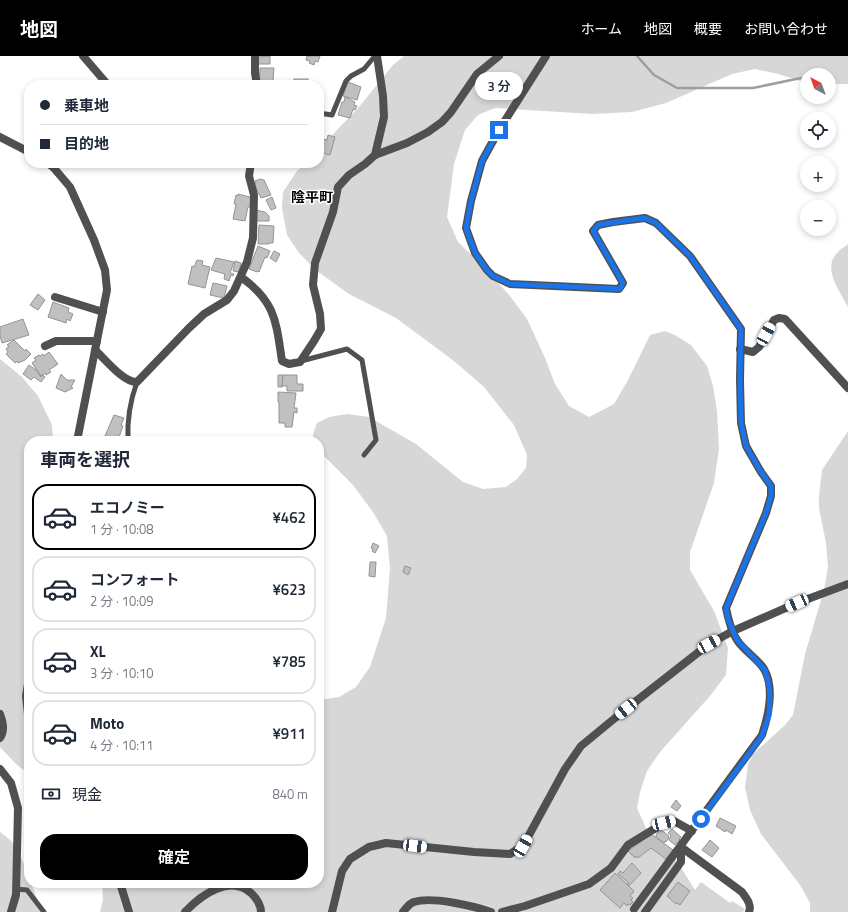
<!DOCTYPE html>
<html lang="ja">
<meta charset="utf-8">
<style>
body{margin:0;font-family:"Titillium Web","Noto Sans JP",sans-serif;background:#f2f2f3;color:#1f2937;height:100vh;display:flex;flex-direction:column;font-size:15px;white-space:nowrap}
*{box-sizing:border-box;margin:0}
p{font-size:13px;color:#747a83}
.icon{flex:none;width:22px;height:22px;fill:none;stroke:currentColor;stroke-width:2;stroke-linecap:round;stroke-linejoin:round}
.map{position:relative;flex:1;overflow:hidden}
.details{position:absolute;left:24px;top:380px;width:300px;height:452px;display:flex;flex-direction:column;background:#fff;border-radius:16px;box-shadow:0 2px 6px #0003}
.details>*{flex:none}
.top-card{position:absolute;left:24px;top:24px;width:300px;height:88px;border-radius:16px;box-shadow:0 2px 6px #0003;display:grid;align-content:center;height:88px;padding:0 16px;background:#fff}
.needle{width:26px;rotate:319deg}
.tools{position:absolute;left:800px;top:12px;display:grid;gap:8px}
.tools a{display:grid;place-items:center;width:36px;height:36px;border-radius:50%;background:#fff;box-shadow:0 2px 6px #0003;font-size:20px}
.end{position:absolute;width:18px;height:18px;margin:-9px;border:5px solid #1a73e8;background:#fff;box-shadow:0 0 0 2px #fff}
.from{border-radius:50%}
.bubble{position:absolute;height:28px;border-radius:14px;background:#fff;box-shadow:0 2px 6px #0003;font-size:13px;font-weight:600;line-height:28px;text-align:center}
.car{position:absolute;width:12px;height:24px;margin:-12px -6px;border-radius:5px;box-shadow:0 0 3px 1px #0007;background:linear-gradient(#fff 24%,#345 0 40%,#fff 0 76%,#345 0 86%,#fff 0)}
.top-card b{display:flex;align-items:center;gap:14px;height:38px;font-size:15px}
.top-card b+b{border-top:1px solid #e0e1e3}
.top-card i{width:10px;height:10px;background:#1f2937}
ul{padding:0;list-style:none}
li{display:flex;align-items:center;gap:12px;height:66px;margin:0 8px 6px;padding:0 8px;border:2px solid #e0e1e3;border-radius:16px}
li div{flex:1}
li b{display:block;font-size:15px}
li em{font-style:normal;font-weight:600}
li.active{border-color:#000}
li>.icon{width:36px;height:36px;stroke-width:1.5}
h2{padding:0 16px;font-size:18px;line-height:48px}
.pay{display:flex;align-items:center;gap:10px;height:44px;padding:0 16px;font-size:15px}
.pay p{margin-inline-start:auto}
.primary-button{display:flex;gap:8px;margin-top:auto;padding:8px 16px}
.primary-button a{flex:1;height:46px;border-radius:16px;background:#000;color:#fff;font-size:16px;font-weight:600;line-height:46px;text-align:center}
header{display:flex;align-items:center;gap:24px;box-sizing:border-box;height:56px;padding:0 20px;background:#000;color:#fff}
header strong{font-size:19px}
nav{display:flex;gap:22px;margin-inline-start:auto;font-size:14px}
.map>svg:first-child{display:block}
.green{fill:#d7d7d7}
.lines{fill:none;stroke-linecap:round;stroke-linejoin:round}
.stream{stroke:#9e9e9e;stroke-width:2.5}
.building{fill:#c0c0c0;stroke:#949494}
.lane{stroke:#505050;stroke-width:5}
.street{stroke:#505050;stroke-width:8}
.route{stroke:#1a73e8;stroke-width:5}
.labels{text-anchor:middle;stroke-width:3;stroke-linejoin:round;paint-order:stroke}
.quarter-label{font-size:14px;font-weight:bold;fill:#000;stroke:#fff}
</style>
<header>
<strong>地図</strong>
<nav><a>ホーム</a><a>地図</a><a>概要</a><a>お問い合わせ</a></nav>
</header>
<div class="map">
<svg width="848" height="856" viewBox="0 0 848 856">
<rect width="100%" height="100%" fill="#fff"/>
<g class="green">
<polygon points="404,0 848,0 848,28 829,28 829,19 807,19 807,27 778,18 755,13 732,18 666,47 632,56 592,58 495,52 478,59 465,74 454,108 447,161 458,186 484,211 510,240 527,263 545,302 555,328 569,350 589,361 614,348 628,324 650,279 665,275 675,279 691,289 707,310 713,330 717,355 719,393 714,427 690,496 690,514 714,555 728,592 726,619 710,640 660,696 647,715 640,736 637,752 646,772 675,802 695,834 701,826 730,847 732,845 745,853 743,856 100,856 103,844 102,827 319,827 319,644 339,641 356,631 370,611 386,562 390,512 387,480 373,456 353,429 319,395 319,385 314,385 313,378 317,367 329,361 347,358 369,361 416,388 463,426 483,433 506,431 517,423 526,412 527,399 514,369 484,331 454,305 396,262 349,238 317,215 299,197 287,179 282,152 283,136 297,115 305,107 319,107 319,93 359,51 393,9"/>
<path d="M 848,188 L 848,251 C 840,235 821,212 838,196 C 840,193 845,191 848,188 Z"/>
<polygon points="0,303 22,321 38,340 52,369 53,385 29,385 29,718 16,708 0,691"/>
<polygon points="848,375 848,856 810,856 810,847 800,829 761,778 750,754 745,731 748,709 752,699 785,669 793,659 805,598 824,534 828,511 826,487 819,452 819,440 822,414"/>
<path d="M 0,776 C 3,779 7,781 10,784 C 18,791 29,817 29,827 L 31,827 L 42,856 L 0,856 Z"/>
</g>
<g class="lines">
<polyline class="stream" points="637,0 654,19 677,32 753,32 801,22"/>
</g>
<g class="building">
<polygon points="270,0 270,8 258,8 258,1"/>
<polygon points="307,0 320,0 318,6 315,5 314,9 309,7 310,5 306,4"/>
<polygon points="260,12 274,12 273,24 271,24 271,29 259,29"/>
<rect x="294" y="23" width="14" height="6"/>
<polygon points="348,26 361,31 357,44 343,40"/>
<polygon points="345,41 355,46 354,49 357,50 355,54 353,53 350,62 338,59 342,46 344,46"/>
<polygon points="328,79 335,81 330,99 319,96 319,82 327,84"/>
<polygon points="260,123 264,124 271,139 261,142 254,128 256,127 255,125"/>
<polygon points="238,138 250,141 250,142 252,142 250,151 248,151 245,165 233,163 236,148 234,148 236,139 238,140"/>
<polygon points="272,141 276,152 271,154 266,144"/>
<polygon points="256,154 265,156 269,160 269,165 256,165"/>
<polygon points="259,169 274,170 273,187 269,187 269,188 258,188"/>
<polygon points="258,190 270,195 267,202 265,201 259,216 258,215 257,216 249,213"/>
<polygon points="274,195 280,198 276,206 270,202"/>
<polygon points="216,202 234,206 230,217 234,218 233,220 231,219 229,225 224,223 225,218 211,214"/>
<polygon points="197,204 203,205 202,209 210,211 205,232 188,228 192,210 194,211"/>
<polygon points="235,205 241,207 239,216 233,215"/>
<polygon points="213,227 227,230 224,242 210,239"/>
<polygon points="38,238 45,244 38,254 30,249"/>
<polygon points="53,246 69,252 68,256 73,258 70,265 67,263 66,267 48,261"/>
<polygon points="23,263 29,279 2,287 0,280 0,271"/>
<polygon points="14,284 25,295 26,293 31,298 25,304 18,307 17,305 15,307 6,298 8,296 6,293 9,290 7,289"/>
<polygon points="49,296 58,308 49,314 51,316 46,319 45,317 41,320 32,307 36,304 34,302 39,299 40,300 43,298 44,300"/>
<polygon points="29,309 36,314 41,321 43,319 45,321 41,326 34,321 31,324 23,318"/>
<polygon points="61,318 67,324 75,324 71,331 73,332 65,336 56,332"/>
<polygon points="278,319 283,319 282,331 278,331"/>
<polygon points="283,319 297,319 297,328 303,328 303,335 287,335 287,330 282,330"/>
<polygon points="278,336 296,337 294,352 297,352 297,357 294,356 292,371 285,371 285,367 279,367 279,346 278,346"/>
<polygon points="114,359 124,362 121,369 123,370 119,381 116,380 115,381 109,381 105,380"/>
<rect x="104" y="382" width="15" height="3"/>
<polygon points="373,487 379,490 375,497 372,495 373,493 371,492"/>
<polygon points="370,506 376,506 375,521 369,520"/>
<polygon points="405,510 411,512 408,519 403,516"/>
<polygon points="676,744 681,750 677,755 671,751"/>
<polygon points="720,762 736,770 732,778 726,774 725,776 716,770"/>
<polygon points="660,773 669,780 668,781 669,782 666,786 665,785 664,787 656,781 656,779"/>
<polygon points="672,773 681,781 679,783 680,784 675,789 669,784 671,779 668,777"/>
<polygon points="651,778 673,794 666,803 651,792 638,802 636,800 635,802 628,795"/>
<polygon points="710,784 719,792 712,801 702,794"/>
<polygon points="632,807 641,817 629,830 627,828 629,827 618,818 620,815 623,817"/>
<polygon points="615,817 634,835 630,840 633,842 631,844 633,846 630,849 628,848 627,850 624,847 620,852 600,834"/>
<polygon points="678,826 690,835 680,849 677,847 676,848 667,840"/>
</g>
<g class="lines">
<g class="lane">
<polyline points="319,57 332,59 346,25 351,20 364,13 375,0"/>
<polyline points="301,305 347,293 362,304 376,384 364,399"/>
<path d="M 128,385 C 127,365 130,345 137,326"/>
<polyline points="16,833 27,834 44,856"/>
</g>
<g class="street">
<polyline points="83,0 108,29"/>
<polyline points="255,0 255,17 257,29"/>
<path d="M 546,0 L 499,74 L 482,105 L 471,145 L 466,172 L 475,197 L 487,214 L 493,220 L 510,228 L 619,233 L 623,227 L 593,175 L 598,169 L 613,166 L 645,162 L 656,167 L 690,200 L 741,273 L 740,324 L 741,367 L 746,390 L 761,416 L 771,430 L 771,440 L 766,457 L 726,552 C 728,562 731,575 737,584 C 744,595 757,602 764,613 C 775,632 768,661 762,679 L 634,853"/>
<polyline points="0,81 29,96"/>
<polyline points="375,99 384,61 383,40 377,0"/>
<polyline points="47,107 53,111 70,131 94,184 105,214 107,234 77,385"/>
<polyline points="53,111 60,107"/>
<path d="M 241,221 C 276,246 276,266 282,305 L 289,308 L 300,306 L 314,285 L 321,273 L 320,258 L 313,229 L 315,207 L 333,156 L 338,131 L 349,119 L 365,108 L 375,99 L 407,87 L 428,76 L 442,66 L 451,56 L 477,18 L 499,0"/>
<polyline points="55,241 103,256"/>
<polyline points="45,290 56,285 97,285"/>
<polyline points="740,293 753,296 759,291 774,264 779,262 785,263 848,332"/>
<path d="M 95,294 C 105,303 124,327 137,326 L 189,272 L 204,258 L 227,244 L 234,235 L 247,206 L 253,182 L 254,139 L 249,120 L 251,107"/>
<polyline points="29,622 26,640 29,667"/>
<path d="M 0,658 C 3,666 5,674 0,682"/>
<polyline points="0,713 11,727 18,752 16,839 11,856"/>
<path d="M 681,791 L 742,836 C 746,842 752,848 749,856"/>
<polyline points="120,827 129,856"/>
<path d="M 185,856 C 201,839 230,818 251,837 C 256,842 261,849 261,856"/>
<polyline points="332,856 342,815 350,803 369,791 386,787 474,796 510,798 523,790 565,713 581,690 626,653 709,588 733,575 797,547 848,528"/>
<path d="M 403,856 C 406,852 410,847 414,846 C 432,840 473,850 491,856"/>
<polyline points="502,856 525,850 589,828 611,812 628,789 664,767 674,765 692,775"/>
<polyline points="645,856 681,806 681,791"/>
</g>
</g>
<g class="lines">
<polyline class="route" points="499,74 482,105 471,145 466,172 475,197 487,214 493,220 510,228 620,233 623,227 593,175 598,169 623,165 645,162 656,167 690,200 741,273 740,324 741,367 746,390 761,416 771,430 771,440 766,457 726,552 728,563 737,584 765,614 769,629 770,640 769,659 762,680 701,763"/>
</g>
<g class="labels">
<g class="quarter-label">
<text x="312" y="146">陰平町</text>
</g>
</g>
</svg>
<div class="tools">
<a><svg class="needle" viewBox="-14 -14 28 28"><path d="M0-13l5 13h-10z" fill="#e53935"/><path d="M0 13l5-13h-10z" fill="#747a83"/></svg></a>
<a><svg class="icon" aria-label="locate" viewBox="0 0 24 24"><circle cx="12" cy="12" r="6"/><path d="M12 2v4M12 18v4M2 12h4M18 12h4"/></svg></a>
<a>+</a>
<a>−</a>
</div>
<i class="end from" style="left:701px;top:763px"></i>
<i class="end" style="left:499px;top:74px"></i>
<div class="bubble" style="left:475px;top:16px;width:48px">3 分</div>
<i class="car" style="left:766px;top:278px;rotate:28deg"></i>
<i class="car" style="left:797px;top:547px;rotate:246deg"></i>
<i class="car" style="left:709px;top:588px;rotate:61deg"></i>
<i class="car" style="left:626px;top:653px;rotate:231deg"></i>
<i class="car" style="left:664px;top:767px;rotate:77deg"></i>
<i class="car" style="left:415px;top:790px;rotate:97deg"></i>
<i class="car" style="left:523px;top:790px;rotate:30deg"></i>
<div class="top-card">
<b><i class="from"></i>乗車地</b>
<b><i></i>目的地</b>
</div>
<section class="details">
<h2>車両を選択</h2>
<ul>
<li class="active"><svg class="icon" aria-label="car" viewBox="0 0 24 24"><path d="M5 17H2v-5l4-1 3-4h7l3 4 3 1v5h-3M9 17h6M6 11h13"/><circle cx="7" cy="17" r="2"/><circle cx="17" cy="17" r="2"/></svg><div><b>エコノミー</b><p>1 分 · 10:08</p></div><em>¥462</em></li>
<li><svg class="icon" aria-label="car" viewBox="0 0 24 24"><path d="M5 17H2v-5l4-1 3-4h7l3 4 3 1v5h-3M9 17h6M6 11h13"/><circle cx="7" cy="17" r="2"/><circle cx="17" cy="17" r="2"/></svg><div><b>コンフォート</b><p>2 分 · 10:09</p></div><em>¥623</em></li>
<li><svg class="icon" aria-label="car" viewBox="0 0 24 24"><path d="M5 17H2v-5l4-1 3-4h7l3 4 3 1v5h-3M9 17h6M6 11h13"/><circle cx="7" cy="17" r="2"/><circle cx="17" cy="17" r="2"/></svg><div><b>XL</b><p>3 分 · 10:10</p></div><em>¥785</em></li>
<li><svg class="icon" aria-label="car" viewBox="0 0 24 24"><path d="M5 17H2v-5l4-1 3-4h7l3 4 3 1v5h-3M9 17h6M6 11h13"/><circle cx="7" cy="17" r="2"/><circle cx="17" cy="17" r="2"/></svg><div><b>Moto</b><p>4 分 · 10:11</p></div><em>¥911</em></li>
</ul>
<div class="pay"><svg class="icon" aria-label="cash" viewBox="0 0 24 24"><path d="M3 7h18v10H3z"/><circle cx="12" cy="12" r="2"/></svg>現金<p>840 m</p></div>
<div class="primary-button"><a>確定</a></div>
</section>
</div>
